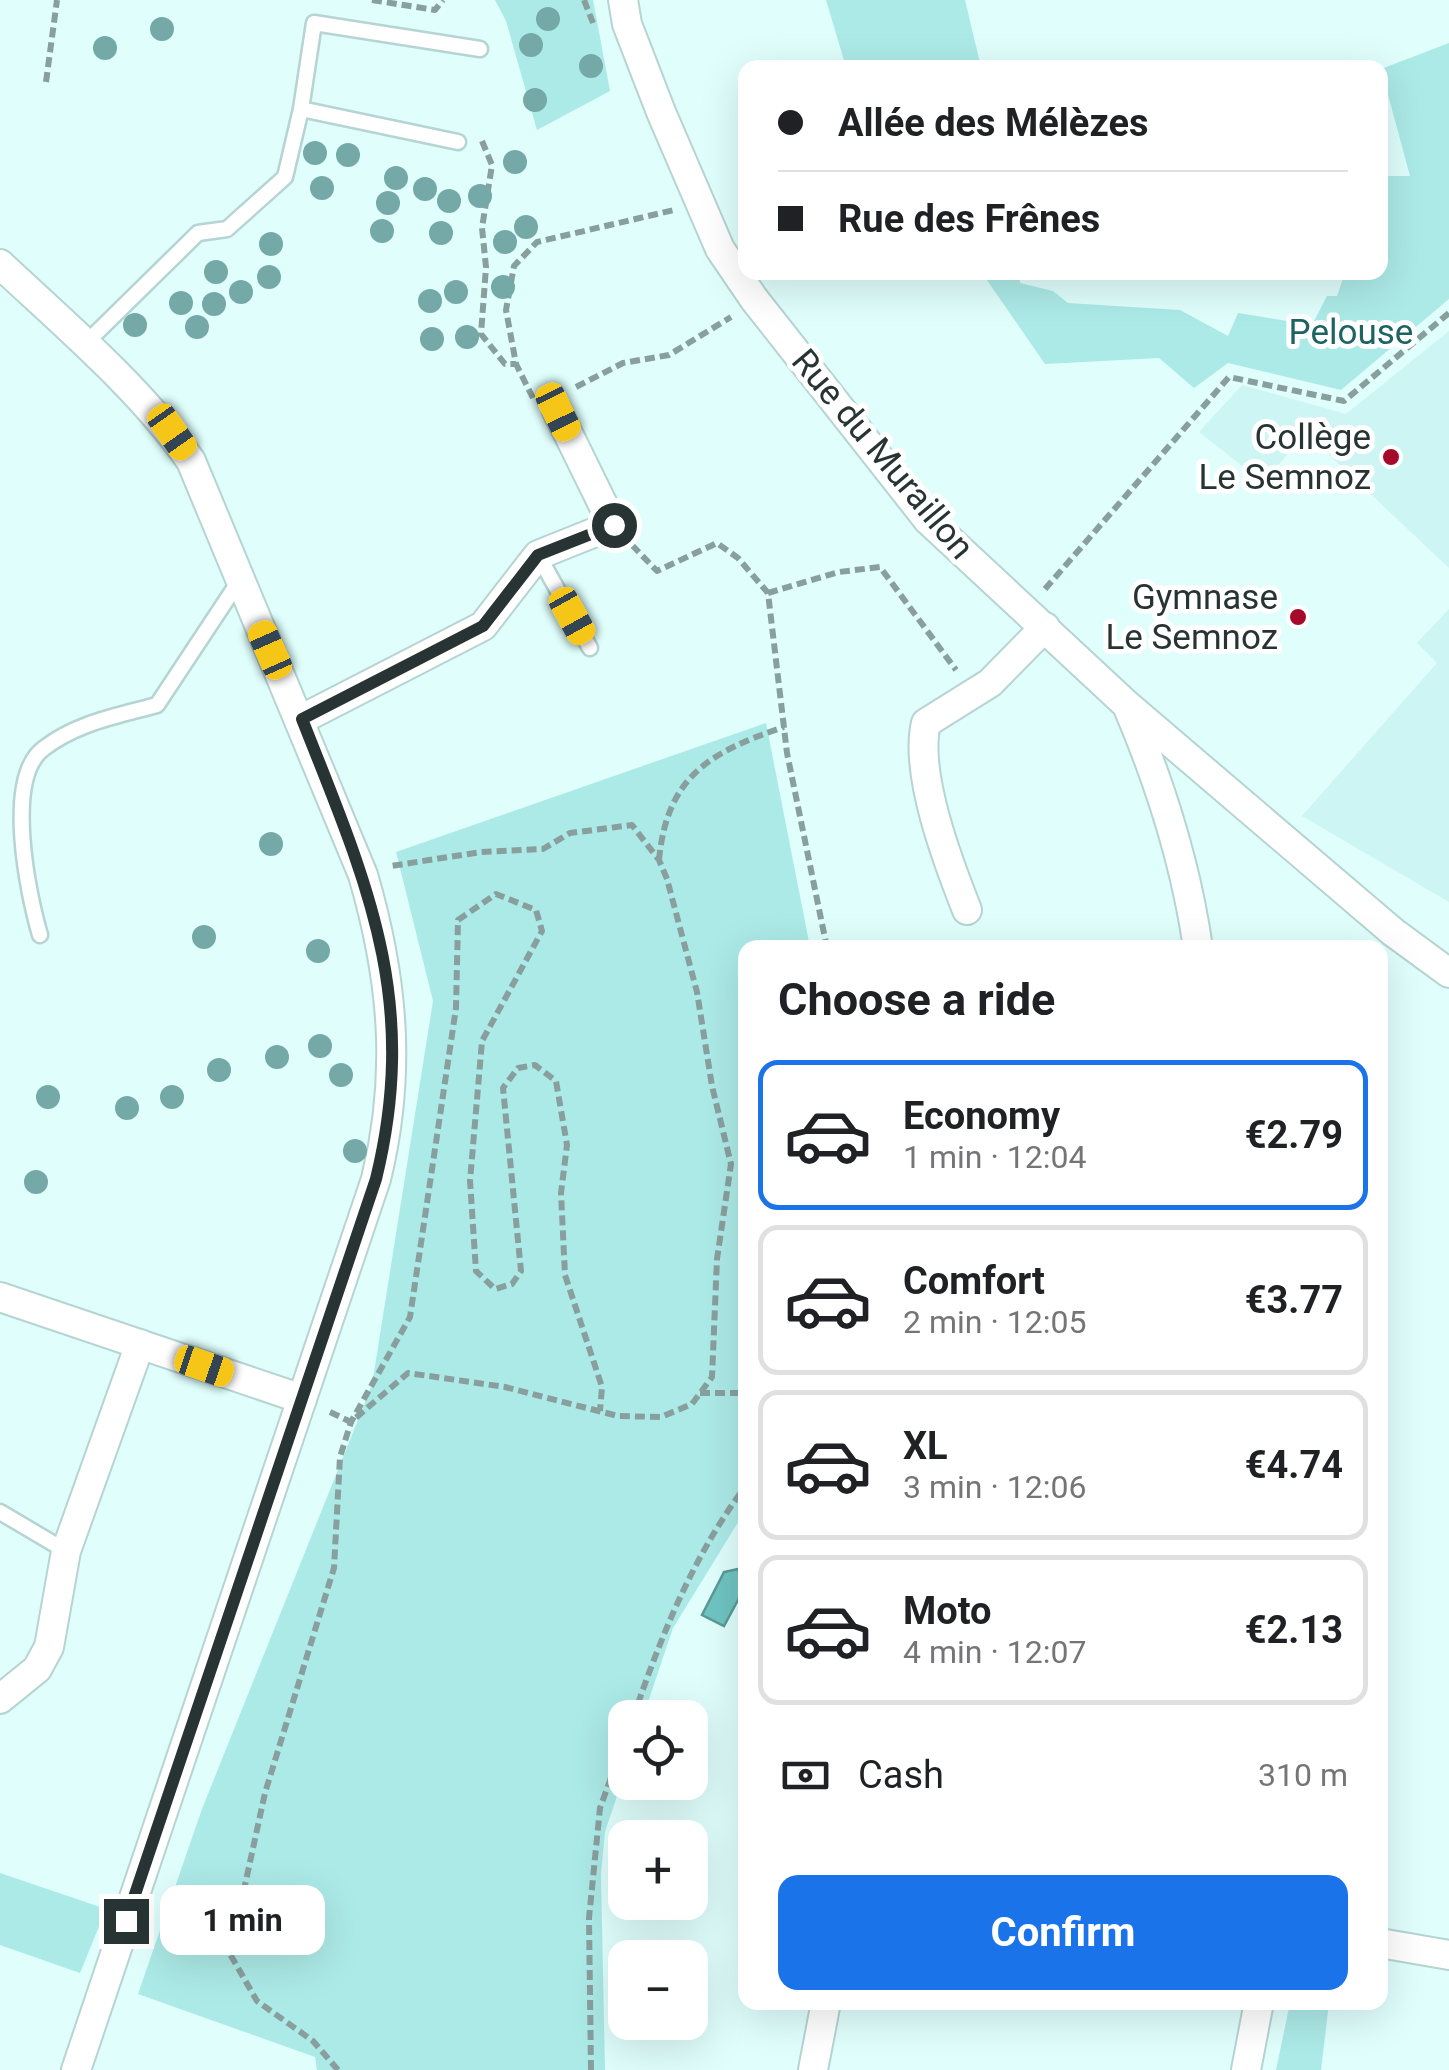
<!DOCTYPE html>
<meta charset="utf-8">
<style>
body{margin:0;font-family:Roboto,sans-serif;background:#f6f6f6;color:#202124;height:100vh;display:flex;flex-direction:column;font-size:38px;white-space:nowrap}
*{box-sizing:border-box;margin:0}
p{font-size:32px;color:#757577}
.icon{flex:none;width:55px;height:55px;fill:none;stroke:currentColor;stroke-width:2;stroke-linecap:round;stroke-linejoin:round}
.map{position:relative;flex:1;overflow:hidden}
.side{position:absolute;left:738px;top:940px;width:650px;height:1070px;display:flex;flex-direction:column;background:#fff;border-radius:20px;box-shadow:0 10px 40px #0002}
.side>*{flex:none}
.top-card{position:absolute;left:738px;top:60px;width:650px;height:220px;border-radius:20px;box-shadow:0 10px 40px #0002;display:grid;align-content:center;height:220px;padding:0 40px;background:#fff}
.fabs{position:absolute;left:608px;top:1700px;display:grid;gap:20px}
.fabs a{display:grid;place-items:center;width:100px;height:100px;border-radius:20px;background:#fff;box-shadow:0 10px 40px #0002;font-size:50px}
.end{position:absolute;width:45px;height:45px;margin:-22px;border:12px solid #283434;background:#fff;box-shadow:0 0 0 5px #fff}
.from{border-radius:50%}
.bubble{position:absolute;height:70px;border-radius:20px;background:#fff;box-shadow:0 10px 40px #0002;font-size:32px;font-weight:700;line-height:70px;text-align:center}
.car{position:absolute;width:30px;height:60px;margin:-30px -15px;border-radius:12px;box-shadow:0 0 8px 2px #0007;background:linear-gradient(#f5c518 24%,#345 0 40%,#f5c518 0 76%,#345 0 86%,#f5c518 0)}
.top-card b{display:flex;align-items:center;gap:35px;height:95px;font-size:38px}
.top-card b+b{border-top:2px solid #e0e0e0}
.top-card i{width:25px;height:25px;background:#202124}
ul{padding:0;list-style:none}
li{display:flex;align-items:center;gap:30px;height:150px;margin:0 20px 15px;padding:0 20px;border:5px solid #e0e0e0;border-radius:20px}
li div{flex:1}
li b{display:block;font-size:38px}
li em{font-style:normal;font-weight:700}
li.current{border-color:#1a73e8}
li>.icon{width:90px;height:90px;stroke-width:1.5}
h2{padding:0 40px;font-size:45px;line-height:120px}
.pay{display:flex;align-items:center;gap:25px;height:110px;padding:0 40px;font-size:38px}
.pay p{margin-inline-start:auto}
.cta{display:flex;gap:20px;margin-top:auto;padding:20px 40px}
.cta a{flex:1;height:115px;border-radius:20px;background:#1a73e8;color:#fff;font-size:40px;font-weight:700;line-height:115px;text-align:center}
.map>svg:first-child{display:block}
.built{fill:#ccf5f3}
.green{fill:#aceae7}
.water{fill:#6fc4c1;stroke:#5a9997;stroke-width:2.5}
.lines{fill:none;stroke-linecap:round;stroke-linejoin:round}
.lane-casing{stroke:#b5d4d2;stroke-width:19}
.street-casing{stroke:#b5d4d2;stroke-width:32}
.path{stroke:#899f9e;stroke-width:6;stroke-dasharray:10 5;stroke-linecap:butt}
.lane{stroke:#fff;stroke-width:14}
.street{stroke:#fff;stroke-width:28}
.tree{fill:#74a9a7}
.route{stroke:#283434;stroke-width:12}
.poi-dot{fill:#a50a2a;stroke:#fff;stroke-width:4}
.labels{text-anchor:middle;stroke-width:10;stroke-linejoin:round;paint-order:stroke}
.park-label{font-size:35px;fill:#1d6361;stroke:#fff}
.poi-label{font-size:35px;fill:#283434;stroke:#fff;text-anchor:end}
.street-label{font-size:35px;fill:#283434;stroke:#fff}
</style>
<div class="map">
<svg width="1449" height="2070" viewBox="0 0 1449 2070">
<rect width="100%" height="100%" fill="#dffefc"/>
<g class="built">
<polygon points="1449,331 1449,568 1306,433 1263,482 1199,432 1242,385 1346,414"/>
<polygon points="1449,609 1449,902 1302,816 1437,663 1417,643"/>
</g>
<g class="green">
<polygon points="495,0 593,0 610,91 537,130 506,21"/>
<polygon points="826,0 965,0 981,67 846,67"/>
<polygon points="1449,43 1449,299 1341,390 1228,363 1194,388 1159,358 1045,364 982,273 1019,273 1020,283 1053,291 1068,303 1180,310 1228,336 1238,313 1312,325 1327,296 1337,296 1345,273 1380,272 1380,176 1410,176 1381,69"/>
<polygon points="766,723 810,947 745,948 745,1511 673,1628 643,1717 625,1718 625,1772 605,1832 601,1874 605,2070 317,2070 315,2057 138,1994 202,1809 372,1385 433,1001 396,852"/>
<polygon points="0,1873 106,1909 80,1973 0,1945"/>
<polygon points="1290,2003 1329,2003 1321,2070 1276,2070"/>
</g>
<polygon class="water" points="738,1569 745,1587 724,1626 702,1615 724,1572"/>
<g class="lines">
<g class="lane-casing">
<g id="lane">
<polyline points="458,142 301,109 314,23 480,49"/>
<polyline points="85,344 198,233 227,229 285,177 301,109"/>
<polyline points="538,555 590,648"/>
<path d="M 40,935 C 28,894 4,779 43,749 C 76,723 117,716 157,705 L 239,581"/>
<polyline points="0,1512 66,1551"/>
</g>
</g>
<g class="street-casing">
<g id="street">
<polyline points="623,0 627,24 661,112 720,249 754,299 928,520 1127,705 1393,932 1449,973"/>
<path d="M 0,264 C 64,324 141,389 191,461 L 363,875 C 393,978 402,1073 376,1179 L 76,2070"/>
<path d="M 1129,710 C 1162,788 1186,864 1198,948"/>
<polyline points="302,719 483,626 538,555 613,525 557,411"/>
<path d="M 967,910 C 948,862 914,773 926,723 L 990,683 L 1045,627"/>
<polyline points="0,1297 302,1399"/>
<polyline points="0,1699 37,1669 49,1647 66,1551 140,1344"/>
<polyline points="1380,1943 1449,1955"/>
<polyline points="813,2070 826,2002"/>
<polyline points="1246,2070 1259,2002"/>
</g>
</g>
<g class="path">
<polyline points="372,0 435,10 443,0"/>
<polyline points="584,0 593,23"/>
<polyline points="46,82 57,0"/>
<polyline points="482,141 492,165 482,228 486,267 481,334 505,364 516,364"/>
<polyline points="576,387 623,363 669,355 731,317"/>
<polyline points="533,398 516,364 506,310 514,266 537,242 674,210"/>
<polyline points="632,545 657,571 717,543 738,558 768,593 787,753 827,948"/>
<polyline points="1045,589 1229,377 1344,401 1449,313"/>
<polyline points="768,593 839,572 880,567 956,670"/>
<path d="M 659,860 C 667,776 710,752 784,727"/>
<polyline points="700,1393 745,1393"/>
<polyline points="330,1412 351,1422 408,1373 505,1387 618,1416 661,1417 692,1404 712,1377 717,1259 731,1164 712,1086 697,992 667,879 659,860 632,825 570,833 543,849 481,852 391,866"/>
<path d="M 633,1718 C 661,1636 693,1556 745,1487"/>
<polyline points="338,2070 313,2041 257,2001 230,1954 265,1793 334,1568 340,1457 351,1422 410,1317 456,1008 458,920 496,894 536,910 542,931 482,1041 470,1181 476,1271 495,1289 512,1284 521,1271 503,1088 518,1068 535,1065 556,1081 567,1145 561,1193 565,1275 602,1387 600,1411"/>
<polyline points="591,2070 589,1918 600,1808 625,1739"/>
</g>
<use href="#lane" class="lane"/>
<use href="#street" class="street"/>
</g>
<g class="tree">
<circle cx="548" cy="19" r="12"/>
<circle cx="162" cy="29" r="12"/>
<circle cx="531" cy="45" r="12"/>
<circle cx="105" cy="48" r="12"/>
<circle cx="591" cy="66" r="12"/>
<circle cx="535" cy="100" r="12"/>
<circle cx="315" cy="153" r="12"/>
<circle cx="348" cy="155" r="12"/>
<circle cx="515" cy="162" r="12"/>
<circle cx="396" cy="178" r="12"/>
<circle cx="322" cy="188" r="12"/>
<circle cx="425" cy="189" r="12"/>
<circle cx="480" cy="196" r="12"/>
<circle cx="449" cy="201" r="12"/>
<circle cx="388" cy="203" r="12"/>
<circle cx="526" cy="227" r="12"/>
<circle cx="382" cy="231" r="12"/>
<circle cx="441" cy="233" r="12"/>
<circle cx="505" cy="242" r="12"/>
<circle cx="271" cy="244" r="12"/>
<circle cx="216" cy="272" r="12"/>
<circle cx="269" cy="277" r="12"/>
<circle cx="503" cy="287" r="12"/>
<circle cx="241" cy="292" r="12"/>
<circle cx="456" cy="292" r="12"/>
<circle cx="430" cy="301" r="12"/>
<circle cx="181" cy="303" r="12"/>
<circle cx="214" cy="304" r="12"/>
<circle cx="135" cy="325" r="12"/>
<circle cx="197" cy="327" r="12"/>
<circle cx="467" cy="337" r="12"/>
<circle cx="432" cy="339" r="12"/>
<circle cx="271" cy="844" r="12"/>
<circle cx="204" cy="937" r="12"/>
<circle cx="318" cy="951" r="12"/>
<circle cx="320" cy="1046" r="12"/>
<circle cx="277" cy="1057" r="12"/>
<circle cx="219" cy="1070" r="12"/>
<circle cx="341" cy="1075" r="12"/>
<circle cx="48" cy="1097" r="12"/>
<circle cx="172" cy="1097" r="12"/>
<circle cx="127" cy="1108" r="12"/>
<circle cx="355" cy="1151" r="12"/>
<circle cx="36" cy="1182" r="12"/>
</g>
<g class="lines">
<path class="route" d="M 126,1921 L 376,1179 C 420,999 367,883 302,719 L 483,626 L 538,555 L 614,525"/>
</g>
<g class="poi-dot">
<circle cx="1391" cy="457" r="10"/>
<circle cx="1298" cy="617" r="10"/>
</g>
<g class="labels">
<g class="park-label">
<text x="1351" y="344">Pelouse</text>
</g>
<g class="poi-label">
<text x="1371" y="449">Collège<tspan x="1371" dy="40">Le Semnoz</tspan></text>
<text x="1278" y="609">Gymnase<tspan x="1278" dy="40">Le Semnoz</tspan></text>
</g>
<g class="street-label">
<text transform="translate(883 454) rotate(50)" y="12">Rue du Muraillon</text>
</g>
</g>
</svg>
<div class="fabs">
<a><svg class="icon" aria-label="locate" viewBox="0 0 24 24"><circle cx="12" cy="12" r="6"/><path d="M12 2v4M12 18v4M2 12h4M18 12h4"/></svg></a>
<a>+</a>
<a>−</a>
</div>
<i class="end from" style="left:614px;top:525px"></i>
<i class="end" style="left:126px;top:1921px"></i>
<div class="bubble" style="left:160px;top:1885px;width:165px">1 min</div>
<i class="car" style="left:558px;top:412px;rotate:154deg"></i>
<i class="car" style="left:172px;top:432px;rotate:145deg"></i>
<i class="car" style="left:572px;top:616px;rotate:151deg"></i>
<i class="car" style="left:270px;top:650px;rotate:336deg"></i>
<i class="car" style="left:204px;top:1366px;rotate:109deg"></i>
<div class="top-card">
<b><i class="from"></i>Allée des Mélèzes</b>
<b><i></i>Rue des Frênes</b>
</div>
<section class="side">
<h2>Choose a ride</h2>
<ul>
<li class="current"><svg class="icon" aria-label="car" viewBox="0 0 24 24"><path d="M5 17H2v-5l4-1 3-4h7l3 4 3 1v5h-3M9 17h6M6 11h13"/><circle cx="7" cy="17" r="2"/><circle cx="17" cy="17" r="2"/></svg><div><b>Economy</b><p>1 min · 12:04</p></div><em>€2.79</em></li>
<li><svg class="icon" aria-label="car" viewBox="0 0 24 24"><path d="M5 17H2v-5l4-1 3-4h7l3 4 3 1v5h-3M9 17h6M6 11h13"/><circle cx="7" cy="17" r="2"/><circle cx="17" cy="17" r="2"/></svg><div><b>Comfort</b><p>2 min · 12:05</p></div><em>€3.77</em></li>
<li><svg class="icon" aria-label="car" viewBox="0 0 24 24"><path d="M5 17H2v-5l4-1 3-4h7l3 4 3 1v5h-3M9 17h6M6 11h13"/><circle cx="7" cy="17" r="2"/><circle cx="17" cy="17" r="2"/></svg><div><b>XL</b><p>3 min · 12:06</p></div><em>€4.74</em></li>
<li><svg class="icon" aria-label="car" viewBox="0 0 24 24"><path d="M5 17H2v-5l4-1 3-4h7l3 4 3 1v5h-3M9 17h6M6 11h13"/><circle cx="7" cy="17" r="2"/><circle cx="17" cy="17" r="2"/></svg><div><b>Moto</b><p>4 min · 12:07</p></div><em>€2.13</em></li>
</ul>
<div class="pay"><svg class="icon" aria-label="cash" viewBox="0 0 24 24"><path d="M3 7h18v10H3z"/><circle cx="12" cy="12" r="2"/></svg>Cash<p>310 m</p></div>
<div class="cta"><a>Confirm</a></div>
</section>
</div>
